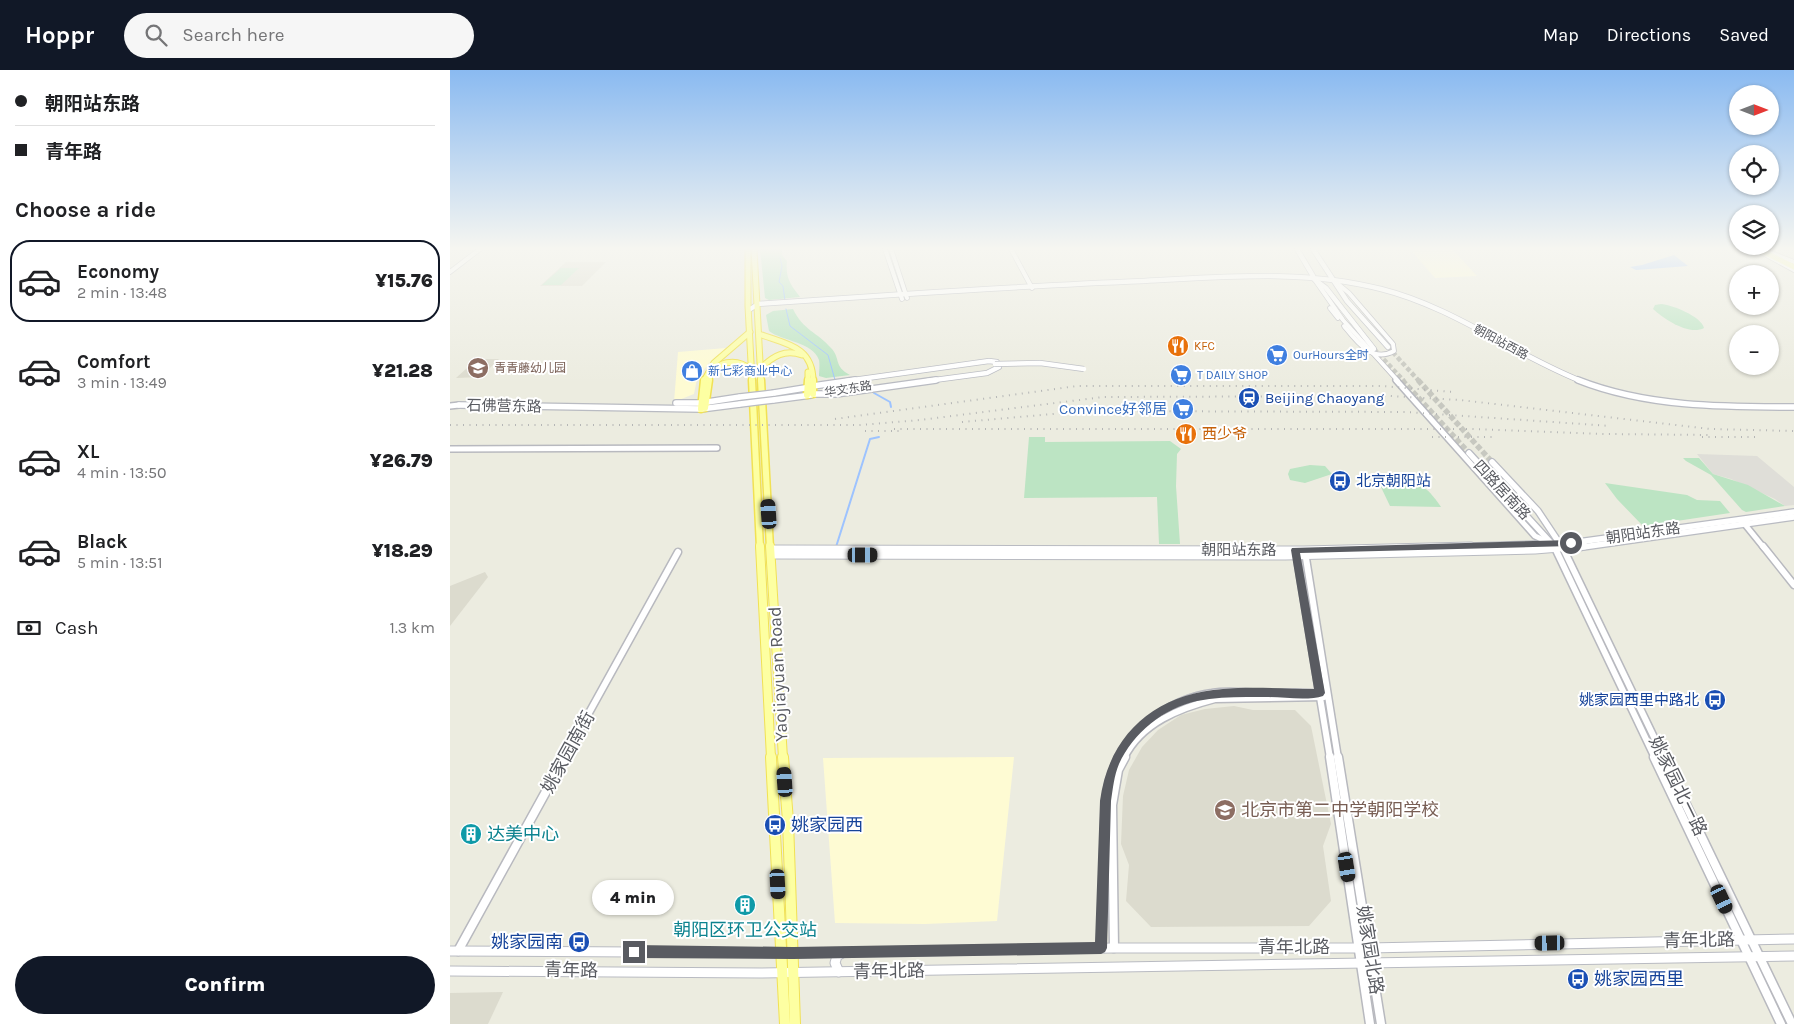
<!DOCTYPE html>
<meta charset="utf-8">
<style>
body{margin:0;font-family:Karla,"Noto Sans SC",sans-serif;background:#f6f6f6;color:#202124;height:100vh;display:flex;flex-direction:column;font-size:19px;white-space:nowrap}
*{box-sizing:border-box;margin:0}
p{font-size:16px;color:#757577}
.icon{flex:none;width:28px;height:28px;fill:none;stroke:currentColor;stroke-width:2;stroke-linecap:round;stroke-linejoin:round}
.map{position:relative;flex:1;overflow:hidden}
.drawer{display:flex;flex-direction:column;background:#fff;width:450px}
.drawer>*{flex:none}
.hud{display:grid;align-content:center;height:110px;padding:0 15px;background:#fff}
.needle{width:32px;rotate:90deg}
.fabs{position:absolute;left:1279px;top:15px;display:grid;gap:10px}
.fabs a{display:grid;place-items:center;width:50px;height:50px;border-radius:50%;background:#fff;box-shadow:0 1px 4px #0004;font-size:25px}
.end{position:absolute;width:22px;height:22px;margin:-11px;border:6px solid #595b61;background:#fff;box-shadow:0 0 0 2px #fff}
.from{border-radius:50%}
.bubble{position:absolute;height:35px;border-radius:18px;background:#fff;box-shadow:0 1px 4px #0004;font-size:16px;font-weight:800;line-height:35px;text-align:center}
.car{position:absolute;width:15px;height:30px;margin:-15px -8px;border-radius:6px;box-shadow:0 0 4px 1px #0007;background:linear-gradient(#222 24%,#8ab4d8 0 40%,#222 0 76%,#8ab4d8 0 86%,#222 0)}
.hud b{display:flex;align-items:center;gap:18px;height:48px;font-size:19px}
.hud b+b{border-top:1px solid #e0e0e0}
.hud i{width:12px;height:12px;background:#202124}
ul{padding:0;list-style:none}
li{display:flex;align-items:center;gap:15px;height:82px;margin:0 10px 8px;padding:0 5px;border:2px solid transparent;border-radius:20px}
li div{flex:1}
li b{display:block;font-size:19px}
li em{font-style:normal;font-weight:800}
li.active{border-color:#111827}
li>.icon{width:45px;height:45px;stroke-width:1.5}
h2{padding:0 15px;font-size:22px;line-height:60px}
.pay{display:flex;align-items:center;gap:12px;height:55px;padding:0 15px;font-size:19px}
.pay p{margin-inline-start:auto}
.cta{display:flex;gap:10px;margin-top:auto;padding:10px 15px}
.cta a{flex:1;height:58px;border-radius:30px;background:#111827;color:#fff;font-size:20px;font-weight:800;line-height:58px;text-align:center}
header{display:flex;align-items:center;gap:30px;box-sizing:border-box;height:70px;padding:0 25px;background:#111827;color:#fff}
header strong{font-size:24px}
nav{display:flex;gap:28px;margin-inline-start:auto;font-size:18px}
.search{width:350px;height:45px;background:#f6f6f6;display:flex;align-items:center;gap:12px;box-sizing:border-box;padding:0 18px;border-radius:28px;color:#757577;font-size:19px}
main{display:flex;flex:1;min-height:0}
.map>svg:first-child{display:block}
.commercial{fill:#fefbd3}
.industrial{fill:#dfded8}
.education{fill:#dcdbce}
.green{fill:#bce4c3}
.water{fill:#9dc3ff}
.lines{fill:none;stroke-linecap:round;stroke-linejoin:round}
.stream-far1{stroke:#9dc3ff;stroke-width:1}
.stream{stroke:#9dc3ff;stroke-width:2}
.secondary-tunnel-far1{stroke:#c7c8c0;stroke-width:4.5;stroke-dasharray:4.5 2.5;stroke-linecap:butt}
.secondary-tunnel{stroke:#c7c8c0;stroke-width:5.5;stroke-dasharray:5.5 2.5;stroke-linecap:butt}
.tertiary-far3-casing{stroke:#b8b9bf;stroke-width:5.5}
.tertiary-far2-casing{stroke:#b8b9bf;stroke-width:8}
.tertiary-far1-casing{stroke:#b8b9bf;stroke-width:9}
.tertiary-casing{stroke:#b8b9bf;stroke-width:11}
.secondary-far3-casing{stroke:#b9bbc2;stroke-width:6}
.secondary-far2-casing{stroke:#b9bbc2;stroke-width:8}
.secondary-far1-casing{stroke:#b9bbc2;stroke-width:9}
.secondary-casing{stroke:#b9bbc2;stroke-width:11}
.primary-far3-casing{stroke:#f1e154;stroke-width:7}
.primary-far2-casing{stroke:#f1e154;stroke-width:9}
.primary-far1-casing{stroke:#f1e154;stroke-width:10}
.primary-casing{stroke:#f1e154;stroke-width:12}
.tertiary-far3{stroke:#fff;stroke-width:4}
.tertiary-far2{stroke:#fff;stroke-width:5}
.tertiary-far1{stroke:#fff;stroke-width:6}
.tertiary{stroke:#fff;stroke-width:8}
.secondary-far3{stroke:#fff;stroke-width:4.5}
.secondary-far2{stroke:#fff;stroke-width:5.5}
.secondary-far1{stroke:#fff;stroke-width:7}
.secondary{stroke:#fff;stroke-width:9}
.primary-far3{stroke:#fdffa2;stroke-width:5}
.primary-far2{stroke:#fdffa2;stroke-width:6}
.primary-far1{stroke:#fdffa2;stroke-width:8}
.primary{stroke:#fdffa2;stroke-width:10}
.rail{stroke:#b5b6b6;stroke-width:2;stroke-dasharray:1 5.5;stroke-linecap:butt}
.secondary-bridge-far1-casing{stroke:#b9bbc2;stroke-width:6;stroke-linecap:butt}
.secondary-bridge-casing{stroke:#b9bbc2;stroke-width:8;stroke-linecap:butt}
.secondary-bridge-far1{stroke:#fff;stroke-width:4.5}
.secondary-bridge{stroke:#fff;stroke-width:5.5}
.route{fill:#595b61}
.labels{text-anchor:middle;stroke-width:4;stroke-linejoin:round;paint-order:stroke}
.far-street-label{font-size:12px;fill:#595b61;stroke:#fff}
.far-food-label{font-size:12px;fill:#c56008;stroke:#fff;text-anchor:start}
.far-shop-label{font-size:12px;fill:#366cbe;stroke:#fff;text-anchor:start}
.far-education-label{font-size:12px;fill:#785e54;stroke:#fff;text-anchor:start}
.transit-label{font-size:15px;fill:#164399;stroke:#fff;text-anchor:start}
.street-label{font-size:15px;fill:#595b61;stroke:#fff}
.shop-label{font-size:15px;fill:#366cbe;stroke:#fff;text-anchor:end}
.food-label{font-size:15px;fill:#c56008;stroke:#fff;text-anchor:start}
.near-street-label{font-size:18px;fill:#595b61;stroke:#fff}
.near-education-label{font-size:18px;fill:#785e54;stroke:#fff;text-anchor:start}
.near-transit-label{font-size:18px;fill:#164399;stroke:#fff;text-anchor:start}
.near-culture-label{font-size:18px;fill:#0d838f;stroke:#fff;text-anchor:start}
</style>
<header>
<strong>Hoppr</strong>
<div class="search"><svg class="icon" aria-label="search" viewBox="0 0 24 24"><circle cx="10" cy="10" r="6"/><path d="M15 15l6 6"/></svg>Search here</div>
<nav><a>Map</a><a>Directions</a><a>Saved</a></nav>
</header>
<main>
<section class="drawer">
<div class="hud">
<b><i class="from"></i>朝阳站东路</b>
<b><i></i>青年路</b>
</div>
<h2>Choose a ride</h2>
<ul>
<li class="active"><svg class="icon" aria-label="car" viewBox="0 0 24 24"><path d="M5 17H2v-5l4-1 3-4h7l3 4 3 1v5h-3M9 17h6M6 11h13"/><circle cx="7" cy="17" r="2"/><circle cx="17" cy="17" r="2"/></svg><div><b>Economy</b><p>2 min · 13:48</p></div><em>¥15.76</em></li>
<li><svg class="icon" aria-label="car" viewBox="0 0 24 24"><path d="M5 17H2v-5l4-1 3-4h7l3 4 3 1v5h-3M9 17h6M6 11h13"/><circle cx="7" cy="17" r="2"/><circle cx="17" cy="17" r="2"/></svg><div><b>Comfort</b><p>3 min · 13:49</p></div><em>¥21.28</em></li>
<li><svg class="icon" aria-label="car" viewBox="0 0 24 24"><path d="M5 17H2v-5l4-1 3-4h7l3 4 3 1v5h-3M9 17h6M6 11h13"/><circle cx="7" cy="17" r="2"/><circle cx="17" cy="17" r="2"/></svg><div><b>XL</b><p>4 min · 13:50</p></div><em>¥26.79</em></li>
<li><svg class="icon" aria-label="car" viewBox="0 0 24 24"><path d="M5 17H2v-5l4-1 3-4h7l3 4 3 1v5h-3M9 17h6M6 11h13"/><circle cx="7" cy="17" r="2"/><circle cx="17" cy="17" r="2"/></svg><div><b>Black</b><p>5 min · 13:51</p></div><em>¥18.29</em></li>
</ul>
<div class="pay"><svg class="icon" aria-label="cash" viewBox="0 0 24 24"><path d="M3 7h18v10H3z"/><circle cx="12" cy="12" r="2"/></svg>Cash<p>1.3 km</p></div>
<div class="cta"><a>Confirm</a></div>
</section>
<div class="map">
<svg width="1344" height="954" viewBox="0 0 1344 954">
<rect width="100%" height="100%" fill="#ecece0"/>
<g class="commercial">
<polygon points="960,179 1002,179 1027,206 985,208"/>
<polygon points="276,278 259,293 247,309 244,324 224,332 228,282"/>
<polygon points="564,687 547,851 475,854 385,853 373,688"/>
</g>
<polygon class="industrial" points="1247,384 1307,386 1344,417 1344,435 1335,436 1325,429 1281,409 1263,404"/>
<g class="education">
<polygon points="116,192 156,192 132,216 90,216"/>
<polygon points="27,289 49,289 31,307 6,308"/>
<polygon points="35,502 38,507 0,556 0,516"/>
<polygon points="784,636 803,640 845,640 861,656 881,754 873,776 881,831 859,856 701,857 676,831 679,795 671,774 673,726 679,700 692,677 708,660 731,645 755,639"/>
<polygon points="53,922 38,954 0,954 0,923"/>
</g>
<g class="green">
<path d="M 310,179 L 332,179 L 332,185 L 337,191 C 335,208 341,215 350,227 L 319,230 L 315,228 Z"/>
<polygon points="111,198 129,198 111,215 92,215"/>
<path d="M 1211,234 C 1222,235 1251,246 1254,258 C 1239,266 1214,249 1203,239 L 1205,235 Z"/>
<path d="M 343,239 C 353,260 367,262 381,278 C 391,288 383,296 400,305 L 376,308 L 369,306 C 369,302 370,295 369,290 C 363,272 332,271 319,261 L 316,245 L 323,241 Z"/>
<polygon points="579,367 595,367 595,372 720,371 731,379 727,384 726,416 730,474 709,474 707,427 574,428"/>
<polygon points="1233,388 1249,388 1263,404 1298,415 1335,436 1296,442 1292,440 1261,405 1236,391"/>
<polygon points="860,395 875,396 882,404 855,413 840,410 838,404 840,399"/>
<path d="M 942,407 C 968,411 976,415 991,437 L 940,436 L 929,413 Z"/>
<polygon points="1155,413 1237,425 1247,430 1270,431 1280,443 1193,456 1167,429"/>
</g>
<polygon class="water" points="1224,185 1238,196 1186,200 1180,197 1192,195"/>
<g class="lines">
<g class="stream-far1">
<polyline points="330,188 332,196 329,212 333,216 335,231"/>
<polyline points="336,239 340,256 378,285 385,310"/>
</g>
<g class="stream">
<polyline points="424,323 440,332 441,337"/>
<polyline points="386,477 420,369 429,367"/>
</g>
<g class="secondary-tunnel-far1">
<polyline points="938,277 969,311"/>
<polyline points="924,279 954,311"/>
</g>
<g class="secondary-tunnel">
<polyline points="952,310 1019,383"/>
<polyline points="968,310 1042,392"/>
</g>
<g class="tertiary-far3-casing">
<g id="tertiary-far3">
<polyline points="435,179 452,229"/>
<polyline points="441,179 457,228"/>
<polyline points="561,179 582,218"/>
<polyline points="1309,181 1344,200"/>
<polyline points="1321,183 1344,192"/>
<polyline points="0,202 30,179"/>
<polyline points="865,210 893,250 948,311"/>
<path d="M 887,213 L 899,223 L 943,274 L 944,281 C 922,293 907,272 894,256"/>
<polyline points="880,238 888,248"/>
</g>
</g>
<g class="tertiary-far2-casing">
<g id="tertiary-far2">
<polyline points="946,310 1085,466 1102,474 1105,478"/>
<polyline points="0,336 9,335"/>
<polyline points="0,379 267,378"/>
<polyline points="1293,452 1314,478"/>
<polyline points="1111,474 1113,478"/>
</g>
</g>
<g class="tertiary-far1-casing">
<g id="tertiary-far1">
<polyline points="1104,476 1205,688"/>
<polyline points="1112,476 1214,688"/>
<polyline points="1313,476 1344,515"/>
<polyline points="846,482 880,688"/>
<polyline points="855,482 888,688"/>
<polyline points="114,688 228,482"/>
<path d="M 668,688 C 689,653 721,629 762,623 C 779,620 797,623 815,623 C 834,623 853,621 872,624"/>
<path d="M 674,688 C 691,653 730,638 765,629 L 874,627"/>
</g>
</g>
<g class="tertiary-casing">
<g id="tertiary">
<polyline points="880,687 920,954"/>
<polyline points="888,687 931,954"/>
<polyline points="1204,687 1331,954"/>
<polyline points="1213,687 1342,954"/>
<polyline points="651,878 656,731 660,710 669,687"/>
<polyline points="664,878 662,735 668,700 675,687"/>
<polyline points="8,881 115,687"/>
</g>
</g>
<g class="secondary-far3-casing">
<g id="secondary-far3">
<polyline points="847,179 863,206"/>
<polyline points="863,179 897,231 938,277"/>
<polyline points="864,209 876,218 924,279"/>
<path d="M 299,240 L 308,234 C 437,225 565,216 694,211 C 774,207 853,199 931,219 C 1003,237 1063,284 1131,311"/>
<polyline points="396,311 539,291 547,292 549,297 537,303 477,311"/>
</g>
</g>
<g class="secondary-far2-casing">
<g id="secondary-far2">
<path d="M 1128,310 C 1196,337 1272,337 1344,337"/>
<polyline points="363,316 405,310"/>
<polyline points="324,323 361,317"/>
<polyline points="363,324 386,324 486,310"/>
<polyline points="323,330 361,325"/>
<polyline points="226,333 251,333 290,327"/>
<polyline points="9,335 251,339 290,334"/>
<polyline points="1019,383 1102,474"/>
<polyline points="1042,392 1088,441 1110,474"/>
<polyline points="963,478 1121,473 1344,442"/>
<polyline points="1126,478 1344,447"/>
</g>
</g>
<g class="secondary-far1-casing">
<g id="secondary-far1">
<polyline points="321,479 854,480 1021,476"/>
<polyline points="322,485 835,486 1085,480 1134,476"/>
</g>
</g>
<g class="secondary-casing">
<g id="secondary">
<polyline points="0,881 343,883 664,878 919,878 1344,869"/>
<polyline points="0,901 311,903 1344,886"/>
<polyline points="389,902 385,893 387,886 394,882"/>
</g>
</g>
<g class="primary-far3-casing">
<g id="primary-far3">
<polyline points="298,179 298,236 302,311"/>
<polyline points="304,179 311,311"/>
<polyline points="1308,179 1344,197"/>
<path d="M 309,264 C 336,274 363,276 363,311"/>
<path d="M 311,298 C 323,286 335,279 352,285"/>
<polyline points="254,311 264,293 300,262"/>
<path d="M 258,311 C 265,290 286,287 302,300"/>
<polyline points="358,311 358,302"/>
</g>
</g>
<g class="primary-far2-casing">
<g id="primary-far2">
<polyline points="302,310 310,478"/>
<polyline points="311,310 320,478"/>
<polyline points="363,310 363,324"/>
<polyline points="357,325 358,310"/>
<polyline points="255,338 259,310"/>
<polyline points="251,339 254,310"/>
</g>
</g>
<g class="primary-far1-casing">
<g id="primary-far1">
<polyline points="310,476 321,688"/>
<polyline points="320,476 333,688"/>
</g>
</g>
<g class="primary-casing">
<g id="primary">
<polyline points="321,687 335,954"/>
<polyline points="333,687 338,751 345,954"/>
</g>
</g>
<use href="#tertiary-far3" class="tertiary-far3"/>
<use href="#tertiary-far2" class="tertiary-far2"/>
<use href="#tertiary-far1" class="tertiary-far1"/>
<use href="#tertiary" class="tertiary"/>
<use href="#secondary-far3" class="secondary-far3"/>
<use href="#secondary-far2" class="secondary-far2"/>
<use href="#secondary-far1" class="secondary-far1"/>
<use href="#secondary" class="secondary"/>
<use href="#primary-far3" class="primary-far3"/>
<use href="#primary-far2" class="primary-far2"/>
<use href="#primary-far1" class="primary-far1"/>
<use href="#primary" class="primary"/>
<g class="rail">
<polyline points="385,349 627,316 932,316 1003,322"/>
<polyline points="512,352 637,341 956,342 1161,356"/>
<polyline points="0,355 410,355 470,350 653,327 940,326 1010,330 1260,359 1344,361"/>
<polyline points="444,359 1022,359 1154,364 1259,365"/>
<polyline points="415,361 450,361"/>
<polyline points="982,367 1047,367"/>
<polyline points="1252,367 1305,367"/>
</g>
<g class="secondary-bridge-far1-casing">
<polyline id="secondary-bridge-far1" points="545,294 590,293 634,299"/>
</g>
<g class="secondary-bridge-casing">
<g id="secondary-bridge">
<polyline points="290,327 324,323"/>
<polyline points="290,334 323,330"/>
</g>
</g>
<use href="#secondary-bridge-far1" class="secondary-bridge-far1"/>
<use href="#secondary-bridge" class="secondary-bridge"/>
</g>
<linearGradient id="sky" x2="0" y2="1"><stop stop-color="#8abaf1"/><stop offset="0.57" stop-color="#f6f6f1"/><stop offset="1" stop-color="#f6f6f1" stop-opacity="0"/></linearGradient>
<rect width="1344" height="313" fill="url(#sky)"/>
<path class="route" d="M 1121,470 L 1125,473 L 1121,476 L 850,483 L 875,623 L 873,626 C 859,631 832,627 816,627 C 793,627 770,626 747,631 C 714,638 683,663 669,694 C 664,706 663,718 661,731 L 657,878 L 655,882 L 651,884 L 343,889 L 184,888 L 179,886 L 178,882 L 179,877 L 184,875 L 343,877 L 645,872 L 650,731 C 659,663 706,624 773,619 C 803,616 834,619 864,619 L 841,480 L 842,478 Z"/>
<defs>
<g id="restaurant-disc" transform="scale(1.125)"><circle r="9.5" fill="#e8710a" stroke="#fff"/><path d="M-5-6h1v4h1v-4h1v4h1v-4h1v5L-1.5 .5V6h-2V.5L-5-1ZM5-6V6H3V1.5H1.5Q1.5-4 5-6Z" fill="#fff"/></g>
<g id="supermarket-disc" transform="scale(1.125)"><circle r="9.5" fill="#3f7fe0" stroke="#fff"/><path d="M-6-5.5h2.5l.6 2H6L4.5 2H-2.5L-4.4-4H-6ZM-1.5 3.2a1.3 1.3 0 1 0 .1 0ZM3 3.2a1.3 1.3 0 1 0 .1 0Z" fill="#fff"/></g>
<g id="school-disc" transform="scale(1.125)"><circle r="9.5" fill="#8d6e63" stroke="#fff"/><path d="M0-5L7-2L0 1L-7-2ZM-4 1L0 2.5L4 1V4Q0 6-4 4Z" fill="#fff"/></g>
<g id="shop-disc" transform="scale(1.125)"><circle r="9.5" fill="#3f7fe0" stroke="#fff"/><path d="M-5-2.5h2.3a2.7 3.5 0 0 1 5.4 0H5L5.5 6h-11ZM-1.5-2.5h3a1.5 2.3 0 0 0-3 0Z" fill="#fff"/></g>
<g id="station-disc" transform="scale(1.125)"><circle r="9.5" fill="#1a4fb4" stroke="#fff"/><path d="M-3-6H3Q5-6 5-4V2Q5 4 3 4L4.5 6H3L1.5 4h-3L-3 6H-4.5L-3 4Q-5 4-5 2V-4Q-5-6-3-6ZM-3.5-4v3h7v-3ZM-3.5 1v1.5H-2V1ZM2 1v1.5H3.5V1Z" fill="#fff"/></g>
<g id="bus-disc" transform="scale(1.125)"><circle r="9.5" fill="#1a4fb4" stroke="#fff"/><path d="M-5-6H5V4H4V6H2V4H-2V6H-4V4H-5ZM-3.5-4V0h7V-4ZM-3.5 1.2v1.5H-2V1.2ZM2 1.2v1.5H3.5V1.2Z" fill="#fff"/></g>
<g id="building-disc" transform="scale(1.125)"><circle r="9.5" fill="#0f9aa8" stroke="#fff"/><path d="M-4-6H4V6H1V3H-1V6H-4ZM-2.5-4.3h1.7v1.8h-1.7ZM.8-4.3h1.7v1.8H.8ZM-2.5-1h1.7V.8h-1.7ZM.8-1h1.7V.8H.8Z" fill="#fff"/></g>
</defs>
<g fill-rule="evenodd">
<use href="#restaurant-disc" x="728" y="276"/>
<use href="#supermarket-disc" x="827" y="285"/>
<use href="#school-disc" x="28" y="298"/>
<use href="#shop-disc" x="242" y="301"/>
<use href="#supermarket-disc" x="731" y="305"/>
<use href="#station-disc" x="799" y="328"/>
<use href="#supermarket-disc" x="733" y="339"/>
<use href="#restaurant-disc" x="736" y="364"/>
<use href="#bus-disc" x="890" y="411"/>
<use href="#bus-disc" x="1265" y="630"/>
<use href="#school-disc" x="775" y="740"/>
<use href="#bus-disc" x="325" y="755"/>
<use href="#building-disc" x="21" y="764"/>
<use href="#building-disc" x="295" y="835"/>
<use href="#bus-disc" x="129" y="872"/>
<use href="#bus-disc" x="1128" y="909"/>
</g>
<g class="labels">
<g class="far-street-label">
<text transform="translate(1051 272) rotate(28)" y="4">朝阳站西路</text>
<text transform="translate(398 319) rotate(-9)" y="4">华文东路</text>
</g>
<g class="far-food-label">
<text x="744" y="280">KFC</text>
</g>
<g class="far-shop-label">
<text x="843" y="289">OurHours全时</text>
<text x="258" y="305">新七彩商业中心</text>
<text x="747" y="309">T DAILY SHOP</text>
</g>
<g class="far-education-label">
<text x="44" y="302">青青藤幼儿园</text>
</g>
<g class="transit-label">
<text x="815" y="333">Beijing Chaoyang</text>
<text x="906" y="416">北京朝阳站</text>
<text x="1249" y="635" text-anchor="end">姚家园西里中路北</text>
</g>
<g class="street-label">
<text transform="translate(54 336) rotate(1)" y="5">石佛营东路</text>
<text transform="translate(1052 420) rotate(47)" y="5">四路居南路</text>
<text transform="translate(1193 463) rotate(-8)" y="5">朝阳站东路</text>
<text x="789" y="485">朝阳站东路</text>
</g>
<g class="shop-label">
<text x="717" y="344">Convince好邻居</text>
</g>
<g class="food-label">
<text x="752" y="369">西少爷</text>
</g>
<g class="near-street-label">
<text transform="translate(328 604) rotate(-93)" y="6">Yaojiayuan Road</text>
<text transform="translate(118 682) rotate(-61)" y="6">姚家园南街</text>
<text transform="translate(1228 716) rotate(64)" y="6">姚家园北一路</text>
<text transform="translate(1249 870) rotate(-1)" y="6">青年北路</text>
<text x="844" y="883">青年北路</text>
<text transform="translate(920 880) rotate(81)" y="6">姚家园北路</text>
<text transform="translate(121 900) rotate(1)" y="6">青年路</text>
<text transform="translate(439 901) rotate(-1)" y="6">青年北路</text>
</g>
<g class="near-education-label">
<text x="791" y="746">北京市第二中学朝阳学校</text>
</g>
<g class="near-transit-label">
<text x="341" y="761">姚家园西</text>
<text x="113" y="878" text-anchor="end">姚家园南</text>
<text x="1144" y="915">姚家园西里</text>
</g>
<g class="near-culture-label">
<text x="37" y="770">达美中心</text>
<text x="295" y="866" text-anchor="middle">朝阳区环卫公交站</text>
</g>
</g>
</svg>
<div class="fabs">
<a><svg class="needle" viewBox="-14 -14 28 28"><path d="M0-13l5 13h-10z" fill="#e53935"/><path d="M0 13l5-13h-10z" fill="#757577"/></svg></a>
<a><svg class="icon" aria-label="locate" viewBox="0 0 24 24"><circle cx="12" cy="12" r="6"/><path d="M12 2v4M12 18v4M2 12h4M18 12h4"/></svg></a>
<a><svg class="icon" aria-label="layers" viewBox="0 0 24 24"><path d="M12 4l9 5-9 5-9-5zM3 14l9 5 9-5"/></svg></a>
<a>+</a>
<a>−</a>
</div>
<i class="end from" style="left:1121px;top:473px"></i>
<i class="end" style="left:184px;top:882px"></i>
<div class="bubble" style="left:142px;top:810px;width:82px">4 min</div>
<i class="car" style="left:319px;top:444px;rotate:356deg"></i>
<i class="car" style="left:413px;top:485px;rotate:90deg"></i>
<i class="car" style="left:335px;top:712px;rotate:356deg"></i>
<i class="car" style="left:897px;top:797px;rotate:171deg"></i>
<i class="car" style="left:328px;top:814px;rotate:177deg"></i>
<i class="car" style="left:1272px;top:829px;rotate:155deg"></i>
<i class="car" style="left:1100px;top:873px;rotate:269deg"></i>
</div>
</main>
